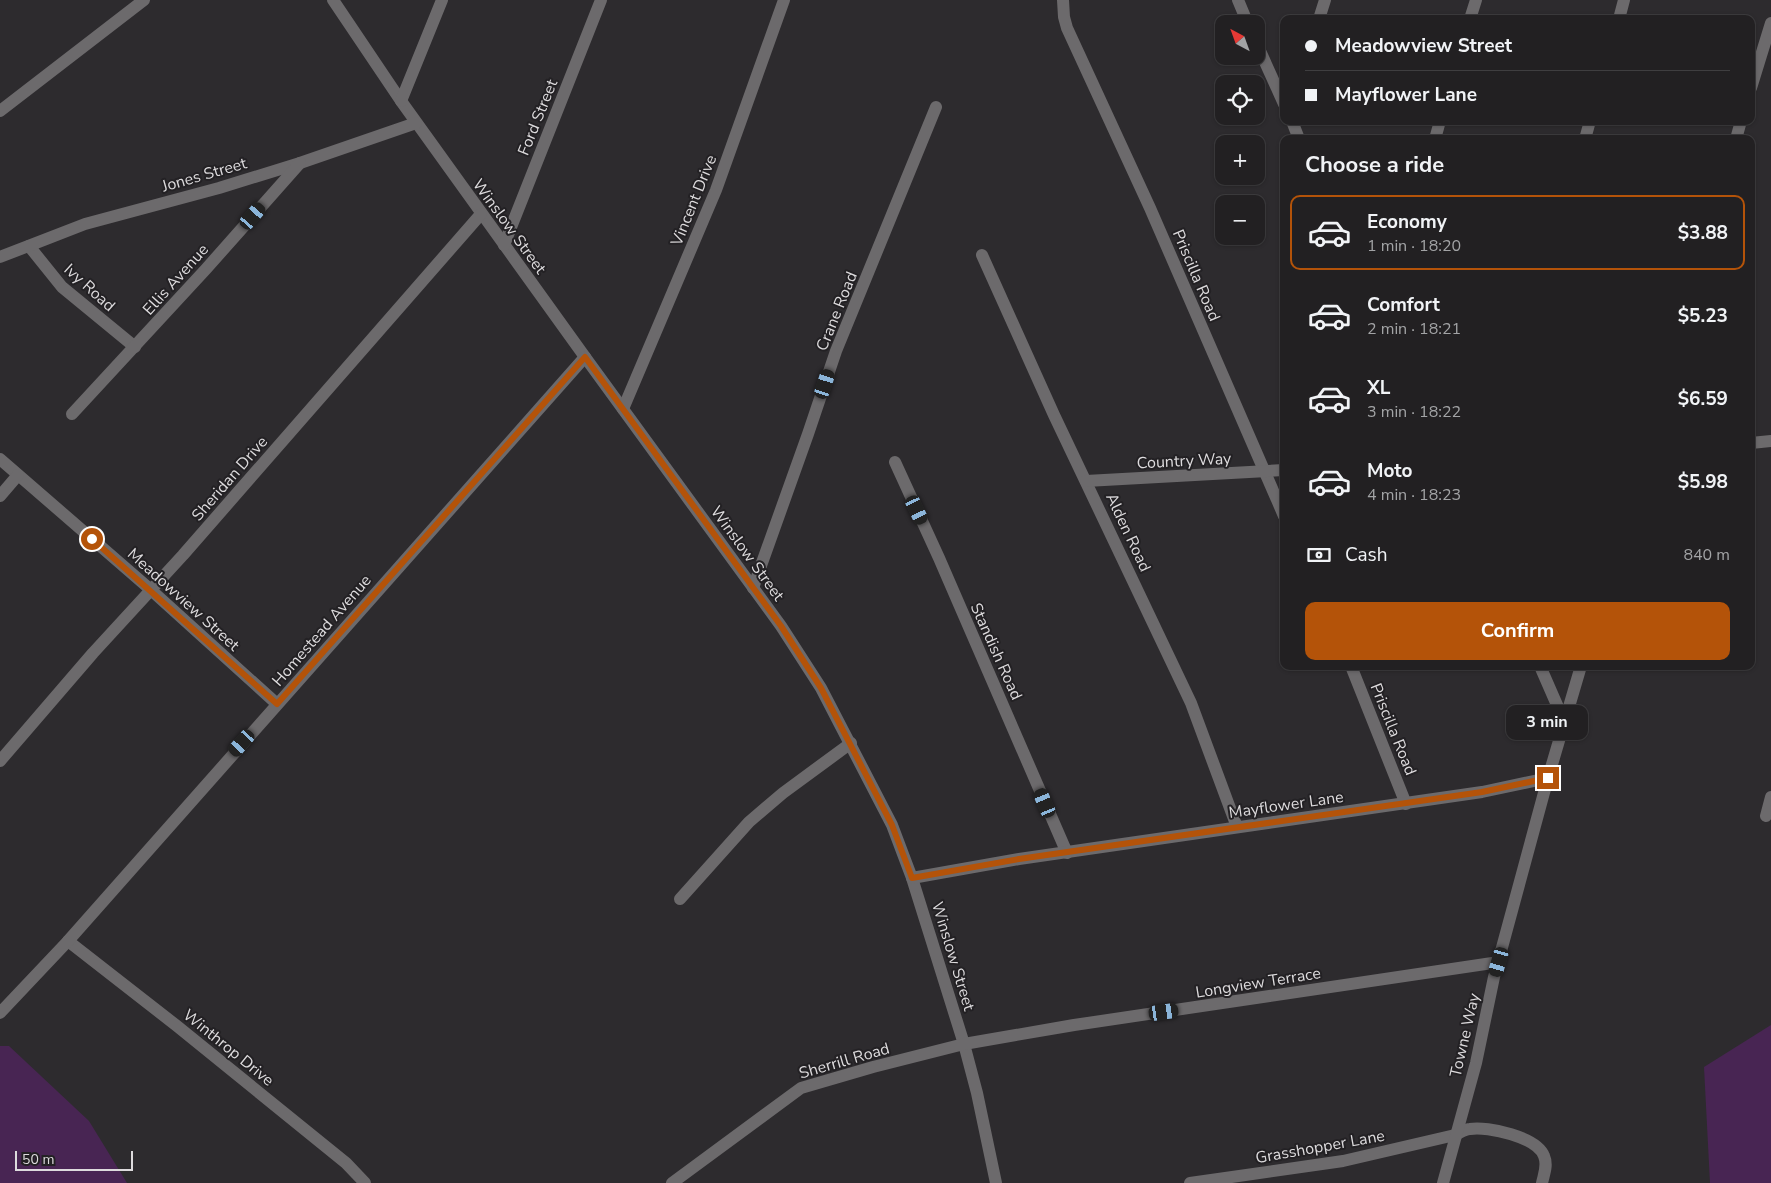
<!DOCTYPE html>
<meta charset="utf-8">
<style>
body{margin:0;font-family:"Nunito Sans",sans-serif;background:#2a282a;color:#f1f3f6;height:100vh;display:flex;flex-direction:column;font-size:19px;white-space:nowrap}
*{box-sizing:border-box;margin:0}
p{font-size:16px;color:#a2a3a5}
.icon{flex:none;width:28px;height:28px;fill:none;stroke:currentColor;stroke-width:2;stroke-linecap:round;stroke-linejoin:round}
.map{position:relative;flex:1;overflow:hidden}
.side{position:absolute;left:1280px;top:135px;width:475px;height:535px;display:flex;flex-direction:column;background:#222022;border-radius:10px;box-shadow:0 1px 4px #0004,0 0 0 1px #3f3e40}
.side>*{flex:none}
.banner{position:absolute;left:1280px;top:15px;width:475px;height:110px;border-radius:10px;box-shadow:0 1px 4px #0004,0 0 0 1px #3f3e40;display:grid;align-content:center;height:110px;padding:0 25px;background:#222022}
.needle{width:32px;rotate:319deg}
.buttons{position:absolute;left:1215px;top:15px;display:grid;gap:10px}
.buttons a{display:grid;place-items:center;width:50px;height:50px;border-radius:10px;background:#222022;box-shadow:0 1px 4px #0004,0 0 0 1px #3f3e40;font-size:25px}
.scale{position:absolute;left:15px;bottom:12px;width:118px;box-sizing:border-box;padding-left:5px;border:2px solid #dddbdd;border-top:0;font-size:14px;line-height:18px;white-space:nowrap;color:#dddbdd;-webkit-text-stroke:4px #232124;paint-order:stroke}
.end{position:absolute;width:22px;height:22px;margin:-11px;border:6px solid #b45309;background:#fff;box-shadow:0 0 0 2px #fff}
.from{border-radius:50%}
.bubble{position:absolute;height:35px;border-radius:10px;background:#222022;box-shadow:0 1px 4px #0004,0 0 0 1px #3f3e40;font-size:16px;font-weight:700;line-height:35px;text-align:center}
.car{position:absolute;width:15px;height:30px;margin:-15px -8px;border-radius:6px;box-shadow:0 0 4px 1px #0007;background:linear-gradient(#222 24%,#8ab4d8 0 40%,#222 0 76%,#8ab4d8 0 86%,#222 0)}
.banner b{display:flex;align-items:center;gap:18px;height:48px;font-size:19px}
.banner b+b{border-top:1px solid #3f3e40}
.banner i{width:12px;height:12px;background:#f1f3f6}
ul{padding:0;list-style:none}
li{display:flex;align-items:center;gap:15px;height:75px;margin:0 10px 8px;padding:0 15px;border:2px solid transparent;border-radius:10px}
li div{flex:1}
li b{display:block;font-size:19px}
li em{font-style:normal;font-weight:700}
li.active{border-color:#b45309}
li>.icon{width:45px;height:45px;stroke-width:1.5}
h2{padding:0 25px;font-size:22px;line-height:60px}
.pay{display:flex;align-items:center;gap:12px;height:55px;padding:0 25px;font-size:19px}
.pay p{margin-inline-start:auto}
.primary-button{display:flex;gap:10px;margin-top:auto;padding:10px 25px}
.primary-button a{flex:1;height:58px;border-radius:10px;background:#b45309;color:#fff;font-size:20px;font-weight:700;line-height:58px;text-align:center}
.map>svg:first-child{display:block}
.green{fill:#482553}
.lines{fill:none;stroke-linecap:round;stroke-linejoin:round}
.minor{stroke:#6c6a6c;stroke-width:12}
.route{stroke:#b45309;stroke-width:6}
.labels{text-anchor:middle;stroke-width:4;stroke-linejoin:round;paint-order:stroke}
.street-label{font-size:16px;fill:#dddbdd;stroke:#232124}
</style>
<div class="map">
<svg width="1771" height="1183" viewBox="0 0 1771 1183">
<rect width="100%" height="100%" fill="#2d2b2e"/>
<g class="green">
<polygon points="1771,1025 1771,1183 1710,1183 1704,1067"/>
<polygon points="0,1046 9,1046 89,1121 127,1183 0,1183"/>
</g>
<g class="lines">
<g class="minor">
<polyline points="333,0 401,101 585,357 781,626 821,688 892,825 912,878 964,1044 977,1093 996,1183"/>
<polyline points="1063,0 1064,17 1067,28 1150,208 1284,516"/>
<polyline points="1238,0 1248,24"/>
<polyline points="1319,19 1325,0"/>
<polyline points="1470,19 1476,0"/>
<polyline points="1619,19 1624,0"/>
<polyline points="1256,42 1284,104"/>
<polyline points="1751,88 1771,23"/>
<polyline points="401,101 442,0"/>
<polyline points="0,111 144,0"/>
<polyline points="1292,121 1299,139"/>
<polyline points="1435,139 1440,121"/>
<polyline points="1585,139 1590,121"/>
<polyline points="1736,139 1741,121"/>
<polyline points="504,245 601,0"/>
<polyline points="29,246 62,287 135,347"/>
<polyline points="982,255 1054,415 1191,703 1237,827"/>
<polyline points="0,257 85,224 219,188 300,163 416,123"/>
<polyline points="623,409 716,190 784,0"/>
<polyline points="72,414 206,269 300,163"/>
<polyline points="1751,443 1771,441"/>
<polyline points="0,459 151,590 277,704"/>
<polyline points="895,462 939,558 1067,853"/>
<polyline points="1086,481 1284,470"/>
<polyline points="0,496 18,475"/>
<polyline points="753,588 808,434 836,351 936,107"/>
<polyline points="1351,666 1406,804"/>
<polyline points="1540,666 1564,721"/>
<polyline points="0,761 93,653 183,555 481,214"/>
<polyline points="1766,816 1771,797"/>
<polyline points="912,878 1019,859 1482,792 1548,778 1581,666"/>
<polyline points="680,899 749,822 783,793 851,743"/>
<polyline points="68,941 177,1026 346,1163 365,1183"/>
<polyline points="0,1013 68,941 585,357"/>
<polyline points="672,1183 801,1088 873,1067 964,1044 1074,1025 1499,962"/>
<path d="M 1190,1183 L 1343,1161 L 1455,1135 C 1460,1133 1465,1129 1470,1129 C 1488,1126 1537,1137 1544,1156 C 1548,1165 1544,1174 1542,1183"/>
<polyline points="1443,1183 1476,1063 1494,977 1548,778"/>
</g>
</g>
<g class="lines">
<polyline class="route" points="92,539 277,704 585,357 781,626 821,688 892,825 912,878 1019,859 1482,792 1548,778"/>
</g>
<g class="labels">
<g class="street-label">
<text transform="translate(537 117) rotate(-68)" y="6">Ford Street</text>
<text transform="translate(204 174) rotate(-16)" y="6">Jones Street</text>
<text transform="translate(693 200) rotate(-68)" y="6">Vincent Drive</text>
<text transform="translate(510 226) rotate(54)" y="6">Winslow Street</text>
<text transform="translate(1197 275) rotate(67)" y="6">Priscilla Road</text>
<text transform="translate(175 279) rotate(-48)" y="6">Ellis Avenue</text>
<text transform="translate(90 287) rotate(42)" y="6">Ivy Road</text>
<text transform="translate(836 311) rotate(-68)" y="6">Crane Road</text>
<text transform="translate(1184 460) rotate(-3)" y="6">Country Way</text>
<text transform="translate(229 478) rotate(-49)" y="6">Sheridan Drive</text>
<text transform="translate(1129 532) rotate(65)" y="6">Alden Road</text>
<text transform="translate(748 553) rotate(54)" y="6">Winslow Street</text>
<text transform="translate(184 599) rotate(42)" y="6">Meadowview Street</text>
<text transform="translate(321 630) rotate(-49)" y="6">Homestead Avenue</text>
<text transform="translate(997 651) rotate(66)" y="6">Standish Road</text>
<text transform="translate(1394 729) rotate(68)" y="6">Priscilla Road</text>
<text transform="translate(1286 804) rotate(-8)" y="6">Mayflower Lane</text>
<text transform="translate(954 956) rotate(73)" y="6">Winslow Street</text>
<text transform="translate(1258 982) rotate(-9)" y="6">Longview Terrace</text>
<text transform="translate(1464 1035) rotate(-77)" y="6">Towne Way</text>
<text transform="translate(229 1047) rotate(39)" y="6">Winthrop Drive</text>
<text transform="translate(844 1060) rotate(-16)" y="6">Sherrill Road</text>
<text transform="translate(1320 1146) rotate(-10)" y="6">Grasshopper Lane</text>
</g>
</g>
</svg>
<div class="buttons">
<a><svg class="needle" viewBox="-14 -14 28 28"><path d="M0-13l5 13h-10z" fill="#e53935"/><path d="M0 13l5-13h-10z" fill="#a2a3a5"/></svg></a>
<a><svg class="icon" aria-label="locate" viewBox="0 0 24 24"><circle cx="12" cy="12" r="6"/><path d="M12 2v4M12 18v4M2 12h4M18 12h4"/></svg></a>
<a>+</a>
<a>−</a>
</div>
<div class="scale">50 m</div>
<i class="end from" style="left:92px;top:539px"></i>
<i class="end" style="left:1548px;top:778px"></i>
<div class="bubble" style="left:1506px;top:705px;width:82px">3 min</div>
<i class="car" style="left:253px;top:216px;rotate:41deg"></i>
<i class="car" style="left:825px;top:384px;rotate:18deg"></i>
<i class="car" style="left:917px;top:510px;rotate:155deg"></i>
<i class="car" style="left:242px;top:743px;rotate:222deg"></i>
<i class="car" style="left:1045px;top:803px;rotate:337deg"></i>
<i class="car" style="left:1499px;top:962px;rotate:196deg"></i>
<i class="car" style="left:1164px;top:1012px;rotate:82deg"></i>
<div class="banner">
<b><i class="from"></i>Meadowview Street</b>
<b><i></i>Mayflower Lane</b>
</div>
<section class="side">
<h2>Choose a ride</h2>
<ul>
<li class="active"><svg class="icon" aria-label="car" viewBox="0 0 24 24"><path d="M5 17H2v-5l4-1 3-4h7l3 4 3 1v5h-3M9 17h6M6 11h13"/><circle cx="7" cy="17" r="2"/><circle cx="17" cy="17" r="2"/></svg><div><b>Economy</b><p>1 min · 18:20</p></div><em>$3.88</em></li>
<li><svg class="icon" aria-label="car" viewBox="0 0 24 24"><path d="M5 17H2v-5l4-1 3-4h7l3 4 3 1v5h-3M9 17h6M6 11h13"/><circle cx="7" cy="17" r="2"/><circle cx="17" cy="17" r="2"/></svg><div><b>Comfort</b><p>2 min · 18:21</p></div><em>$5.23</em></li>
<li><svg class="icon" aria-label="car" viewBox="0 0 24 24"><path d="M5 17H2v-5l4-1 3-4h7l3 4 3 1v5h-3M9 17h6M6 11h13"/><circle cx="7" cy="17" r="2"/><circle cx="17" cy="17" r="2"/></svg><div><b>XL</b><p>3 min · 18:22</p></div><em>$6.59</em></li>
<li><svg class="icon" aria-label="car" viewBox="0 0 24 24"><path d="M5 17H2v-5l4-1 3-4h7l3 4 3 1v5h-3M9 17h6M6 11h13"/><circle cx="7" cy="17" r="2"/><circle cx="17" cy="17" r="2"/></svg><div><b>Moto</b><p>4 min · 18:23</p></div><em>$5.98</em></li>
</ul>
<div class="pay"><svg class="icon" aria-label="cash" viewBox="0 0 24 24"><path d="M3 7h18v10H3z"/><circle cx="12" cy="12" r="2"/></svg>Cash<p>840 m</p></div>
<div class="primary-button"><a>Confirm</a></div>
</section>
</div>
